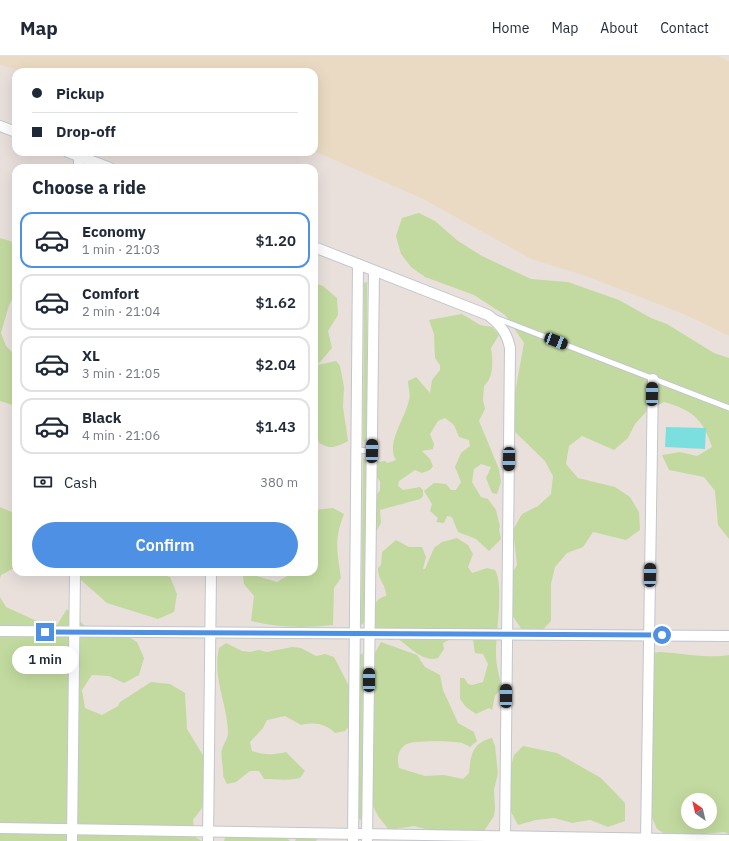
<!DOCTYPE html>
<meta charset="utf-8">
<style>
body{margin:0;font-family:"IBM Plex Sans",sans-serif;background:#f6f6f7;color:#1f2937;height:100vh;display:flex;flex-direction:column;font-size:15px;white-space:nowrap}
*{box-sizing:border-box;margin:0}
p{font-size:13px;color:#747a83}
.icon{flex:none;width:22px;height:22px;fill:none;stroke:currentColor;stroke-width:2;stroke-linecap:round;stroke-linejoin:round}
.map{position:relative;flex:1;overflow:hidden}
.sheet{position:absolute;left:12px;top:108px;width:306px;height:412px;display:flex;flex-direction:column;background:#fff;border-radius:12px;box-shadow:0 4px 16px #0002}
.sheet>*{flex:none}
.banner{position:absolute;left:12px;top:12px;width:306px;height:88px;border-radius:12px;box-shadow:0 4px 16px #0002;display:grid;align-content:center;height:88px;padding:0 20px;background:#fff}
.needle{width:26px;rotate:326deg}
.tools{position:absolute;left:681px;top:737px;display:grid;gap:8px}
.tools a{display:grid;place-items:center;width:36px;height:36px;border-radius:50%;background:#fff;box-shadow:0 4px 16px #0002;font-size:20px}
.end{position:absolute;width:18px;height:18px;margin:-9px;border:5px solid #4e91e4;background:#fff;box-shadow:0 0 0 2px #fff}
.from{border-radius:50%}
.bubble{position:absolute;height:28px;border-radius:14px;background:#fff;box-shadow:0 4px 16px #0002;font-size:13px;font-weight:600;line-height:28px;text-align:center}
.car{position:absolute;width:12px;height:24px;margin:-12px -6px;border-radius:5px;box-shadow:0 0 3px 1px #0007;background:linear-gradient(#222 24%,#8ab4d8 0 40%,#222 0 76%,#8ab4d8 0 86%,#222 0)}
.banner b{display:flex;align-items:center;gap:14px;height:38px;font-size:15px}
.banner b+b{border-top:1px solid #e0e1e3}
.banner i{width:10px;height:10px;background:#1f2937}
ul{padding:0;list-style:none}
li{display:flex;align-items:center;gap:12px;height:56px;margin:0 8px 6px;padding:0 12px;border:2px solid #e0e1e3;border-radius:12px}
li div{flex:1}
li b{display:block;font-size:15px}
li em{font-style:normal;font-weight:600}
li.current{border-color:#4e91e4}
li>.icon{width:36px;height:36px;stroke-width:1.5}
h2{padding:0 20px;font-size:18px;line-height:48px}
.pay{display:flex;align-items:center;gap:10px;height:44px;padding:0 20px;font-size:15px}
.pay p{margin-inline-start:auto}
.primary-button{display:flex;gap:8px;margin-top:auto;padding:8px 20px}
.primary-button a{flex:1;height:46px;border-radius:24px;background:#4e91e4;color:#fff;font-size:16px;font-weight:600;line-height:46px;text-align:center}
header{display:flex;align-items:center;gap:24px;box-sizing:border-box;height:56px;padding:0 20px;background:#fff;border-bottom:1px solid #e0e1e3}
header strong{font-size:19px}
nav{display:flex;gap:22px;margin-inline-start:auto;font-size:14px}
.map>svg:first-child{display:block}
.green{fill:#c2da9f;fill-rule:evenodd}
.sand{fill:#ebdac3}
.water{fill:#7bdfe0}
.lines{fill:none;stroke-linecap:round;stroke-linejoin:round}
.service-casing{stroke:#c1c6ce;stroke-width:7}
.minor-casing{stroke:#c1c6ce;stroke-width:12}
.service{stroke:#fff;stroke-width:5}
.minor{stroke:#fff;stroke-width:10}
.route{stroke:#4e91e4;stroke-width:5}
</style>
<header>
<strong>Map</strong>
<nav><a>Home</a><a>Map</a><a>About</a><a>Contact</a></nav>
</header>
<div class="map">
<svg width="729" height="785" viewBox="0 0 729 785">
<rect width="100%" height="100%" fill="#e9e0dc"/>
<g class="green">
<path d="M 419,157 L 435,165 L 458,185 L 482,200 L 531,223 L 568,226 L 619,244 L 651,262 L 667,268 L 714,297 L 729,302 L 729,483 L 718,469 L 715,435 L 704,421 L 669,414 L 662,399 L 680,396 L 697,400 L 712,391 C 703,363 692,354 664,346 L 648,354 L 635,368 L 628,382 L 614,394 L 582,380 L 569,390 L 566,408 L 578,422 L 615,431 L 630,441 L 639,456 L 640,474 L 626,484 L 593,476 L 583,491 L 567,497 L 555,511 L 551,528 L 551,565 L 539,578 L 522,574 L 512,559 L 507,542 L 508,524 L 517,509 L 513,474 L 522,458 L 538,450 L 551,438 L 553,420 L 545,405 L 515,376 L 511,359 L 524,287 L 505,259 L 474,239 L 425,221 L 411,211 L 401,198 L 396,180 L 402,162 Z"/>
<polygon points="0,182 16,187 16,236 9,249 1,277 6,290 16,300 16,350 0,345"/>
<polygon points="367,226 367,384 363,386 364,227"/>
<polygon points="314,227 323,230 337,242 338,259 328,275 332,292 320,306 314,310"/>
<path d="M 462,258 L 480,269 L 492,271 L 499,279 L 491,292 C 493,304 494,321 484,330 L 483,344 L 485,353 L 479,365 L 499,413 L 501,426 L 497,438 L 492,437 L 486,422 L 491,411 L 481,408 L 474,413 L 472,426 L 481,441 L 488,443 L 496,454 L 500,471 L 499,473 L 501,483 L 489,495 L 476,483 L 458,476 L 452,461 L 447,460 L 444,467 L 436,466 L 438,462 L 430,455 L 432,448 L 424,435 L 434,427 L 446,428 L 451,434 L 456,434 L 461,426 L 455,411 L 461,397 L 470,390 L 469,384 L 459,381 L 454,369 L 445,362 L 438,365 L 430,378 L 434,388 L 433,393 L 422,395 L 430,403 L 433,410 L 430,414 L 422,417 L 415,414 L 399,425 L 398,430 L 403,434 L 420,431 L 423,434 L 423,440 L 420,443 L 380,454 L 381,467 L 376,476 L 373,445 L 380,434 L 380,425 L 376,421 L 378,406 L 385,405 L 387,407 L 396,404 C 385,388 406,361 409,344 C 411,338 408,332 408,325 L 416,321 L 430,337 L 432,324 L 440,314 L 440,309 L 435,302 L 434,278 L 429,264 Z"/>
<path d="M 336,305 L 340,310 L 344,331 L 343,351 L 348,385 C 336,391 331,394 319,387 L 314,369 L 314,312 L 318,309 Z"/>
<polygon points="363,402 366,404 364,567 361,569"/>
<polygon points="0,451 16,458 16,511 1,519 0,523"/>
<path d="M 333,452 L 344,458 C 334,484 337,494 341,522 L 334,532 L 333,569 C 306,572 278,572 251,565 L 254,540 L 244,528 L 243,520 L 253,519 L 277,526 L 294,516 L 314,516 L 314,454 Z"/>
<path d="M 457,482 L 468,489 L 473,498 L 468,511 L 472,517 L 487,512 L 495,514 C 504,528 496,578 496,597 C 496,609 499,620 502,631 L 495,640 L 492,654 L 489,652 L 476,658 L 466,651 L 460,643 L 460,622 L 464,622 L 468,628 L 472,629 L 483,626 L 488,608 L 483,598 L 475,597 L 473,584 L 466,584 L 459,579 L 443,587 L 444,593 L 438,602 C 423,607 409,590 398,583 L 389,584 L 371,577 C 372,563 370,543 386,540 C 386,527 378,526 378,512 L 381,509 L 382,496 L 396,484 L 409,491 L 422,491 L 426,501 L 423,513 L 425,513 L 434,492 L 442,486 Z"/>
<polygon points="72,516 154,516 170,521 177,538 174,556 158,563 107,547"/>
<polygon points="0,541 6,551 39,566 57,569 67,553 85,570 121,576 137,586 144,602 139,619 124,627 109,620 92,619 82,634 85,652 102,659 118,650 120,646 151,626 170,628 185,637 187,673 215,719 214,736 193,764 195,781 202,785 0,785"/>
<path d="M 381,586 L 417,599 L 425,611 L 440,619 L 443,634 L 458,667 L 474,676 L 477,685 L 470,691 C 468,690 465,688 462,687 C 453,685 411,684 405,689 C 397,695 397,704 399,712 L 425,720 L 444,719 L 463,723 L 469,717 C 471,699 472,687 492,682 L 495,690 L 498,717 L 494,734 L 495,752 L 494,760 L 484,775 L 476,778 L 440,777 L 414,770 L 389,774 L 378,760 L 372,748 L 369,721 L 374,656 L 370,606 Z"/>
<path d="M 226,587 L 242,595 L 250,596 L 259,594 L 267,596 L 292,591 L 301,592 L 316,600 L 325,598 L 334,601 L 350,632 L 351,668 L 345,675 L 335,677 C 325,667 314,666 301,669 L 285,660 L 267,664 L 263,672 L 250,686 L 252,695 C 262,699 275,699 286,696 L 305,715 L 300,722 C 289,725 276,723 264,723 L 259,715 L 250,715 L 236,726 L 227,728 L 223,720 C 224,712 220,699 222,693 C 224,687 228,683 228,676 C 227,647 212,621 219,592 Z"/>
<path d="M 660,596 C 681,597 710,603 729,599 L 729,778 L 724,776 L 671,782 L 657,773 L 650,757 L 652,651 L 643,617 L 646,598 ZM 688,744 L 710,744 L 710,766 L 688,766 Z"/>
<polygon points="363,597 362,763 361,764 358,762 360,599"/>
<polygon points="523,690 557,697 601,722 625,747 625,765 608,771 590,764 572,767 554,762 536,764 518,769 510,754 509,718 514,699"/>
<polygon points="282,778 290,785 224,785 226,779"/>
<polygon points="298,780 319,781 316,785 295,785"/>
</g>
<polygon class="sand" points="0,0 718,0 729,5 729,280 686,259 586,220 531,203 423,143 314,95 314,16 27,16 0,9"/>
<polygon class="water" points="666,371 706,372 705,393 665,391"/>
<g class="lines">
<g class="service-casing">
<g id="service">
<polyline points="496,262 729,352"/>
<polyline points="356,394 372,395"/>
</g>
</g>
<g class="minor-casing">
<g id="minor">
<polyline points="0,70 16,76"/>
<polyline points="68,96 110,112"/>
<polyline points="79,112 79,100"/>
<path d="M 314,191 L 488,259 C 500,268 507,277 510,292 L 505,785"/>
<polyline points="0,575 729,580"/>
<polyline points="0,772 729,784"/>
<polyline points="72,785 75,516"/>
<polyline points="208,785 211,516"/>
<polyline points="353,785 358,208"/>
<polyline points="367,785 374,215"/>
<polyline points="646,785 653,323"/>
</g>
</g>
<use href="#service" class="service"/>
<use href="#minor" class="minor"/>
</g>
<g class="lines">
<polyline class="route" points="45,576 662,579"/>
</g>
</svg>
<div class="tools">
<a><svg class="needle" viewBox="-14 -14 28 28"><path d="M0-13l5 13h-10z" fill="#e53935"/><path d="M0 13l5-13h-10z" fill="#747a83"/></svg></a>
</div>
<i class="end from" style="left:662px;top:579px"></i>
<i class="end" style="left:45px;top:576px"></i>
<div class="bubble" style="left:12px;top:590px;width:66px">1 min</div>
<i class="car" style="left:556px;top:285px;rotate:111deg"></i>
<i class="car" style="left:652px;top:338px;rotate:1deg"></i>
<i class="car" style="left:372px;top:395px;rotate:1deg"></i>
<i class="car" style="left:509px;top:403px;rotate:181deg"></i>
<i class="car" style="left:650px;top:519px;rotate:1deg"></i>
<i class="car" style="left:369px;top:624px;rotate:0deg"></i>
<i class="car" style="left:506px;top:640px;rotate:0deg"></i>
<div class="banner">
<b><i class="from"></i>Pickup</b>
<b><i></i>Drop-off</b>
</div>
<section class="sheet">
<h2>Choose a ride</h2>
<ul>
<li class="current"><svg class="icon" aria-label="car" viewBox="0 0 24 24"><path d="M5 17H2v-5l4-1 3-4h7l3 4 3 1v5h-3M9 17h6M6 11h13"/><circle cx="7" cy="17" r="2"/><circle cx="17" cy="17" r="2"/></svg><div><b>Economy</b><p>1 min · 21:03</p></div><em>$1.20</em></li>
<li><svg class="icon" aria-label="car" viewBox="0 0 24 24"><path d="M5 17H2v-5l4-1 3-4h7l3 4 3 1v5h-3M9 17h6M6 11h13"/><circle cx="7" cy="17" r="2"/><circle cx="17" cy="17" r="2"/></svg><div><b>Comfort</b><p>2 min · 21:04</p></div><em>$1.62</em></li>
<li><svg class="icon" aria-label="car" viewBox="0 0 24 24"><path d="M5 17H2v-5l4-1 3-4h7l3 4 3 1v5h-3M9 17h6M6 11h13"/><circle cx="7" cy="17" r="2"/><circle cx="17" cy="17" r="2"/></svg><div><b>XL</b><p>3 min · 21:05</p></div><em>$2.04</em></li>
<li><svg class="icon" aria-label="car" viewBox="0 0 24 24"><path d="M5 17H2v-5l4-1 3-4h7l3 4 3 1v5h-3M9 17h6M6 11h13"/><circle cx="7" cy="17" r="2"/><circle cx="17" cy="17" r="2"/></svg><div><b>Black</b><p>4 min · 21:06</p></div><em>$1.43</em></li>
</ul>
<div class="pay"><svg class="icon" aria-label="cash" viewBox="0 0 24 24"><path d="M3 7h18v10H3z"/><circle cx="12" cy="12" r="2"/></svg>Cash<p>380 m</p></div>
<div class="primary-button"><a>Confirm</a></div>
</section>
</div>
